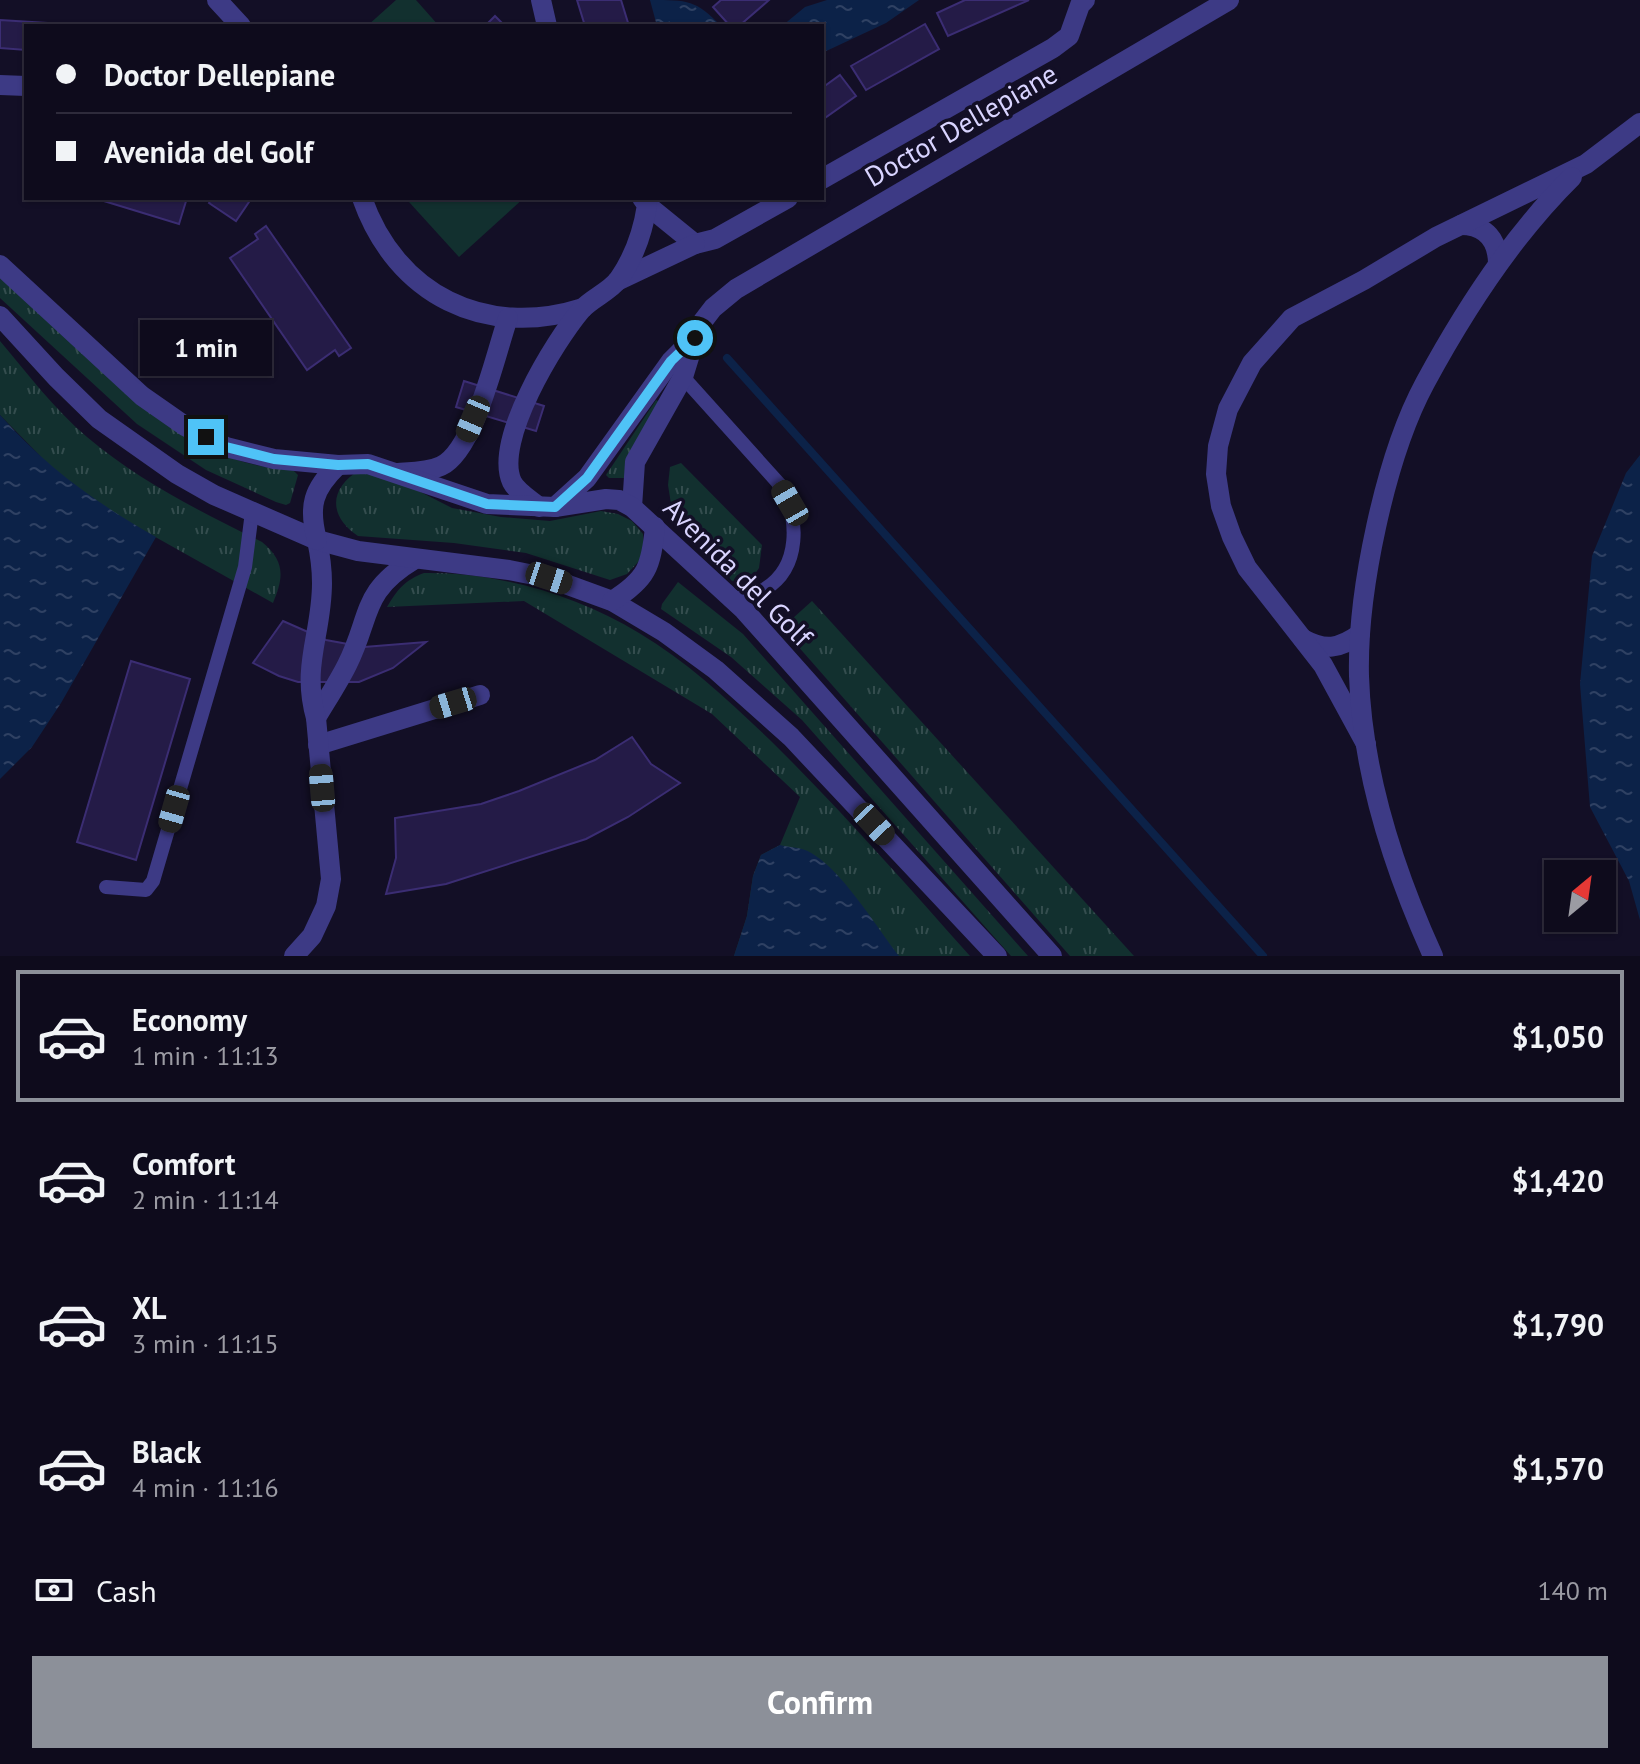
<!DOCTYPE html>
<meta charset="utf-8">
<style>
body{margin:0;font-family:"PT Sans",sans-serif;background:#171425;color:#f1f3f6;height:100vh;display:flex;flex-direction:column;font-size:30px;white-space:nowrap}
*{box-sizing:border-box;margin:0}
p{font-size:26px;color:#9b9ba3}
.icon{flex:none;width:44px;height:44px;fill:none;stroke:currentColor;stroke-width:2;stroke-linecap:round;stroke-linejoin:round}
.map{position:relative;height:956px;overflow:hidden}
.side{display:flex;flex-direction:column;background:#0e0b1c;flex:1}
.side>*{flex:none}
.hud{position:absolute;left:24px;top:24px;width:800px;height:176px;border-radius:0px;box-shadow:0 2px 6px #0004,0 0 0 2px #2e2b3b;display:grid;align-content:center;height:176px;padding:0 32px;background:#0e0b1c}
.needle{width:52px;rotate:29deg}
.fabs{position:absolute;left:1544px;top:860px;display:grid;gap:16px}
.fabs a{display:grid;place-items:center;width:72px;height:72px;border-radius:0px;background:#0e0b1c;box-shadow:0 2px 6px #0004,0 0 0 2px #2e2b3b;font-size:40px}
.end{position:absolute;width:36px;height:36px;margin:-18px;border:10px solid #4fc3f7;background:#111;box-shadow:0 0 0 4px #111}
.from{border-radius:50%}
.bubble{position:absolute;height:56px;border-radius:0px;background:#0e0b1c;box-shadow:0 2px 6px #0004,0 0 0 2px #2e2b3b;font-size:26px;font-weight:600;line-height:56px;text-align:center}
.car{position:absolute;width:24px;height:48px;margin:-24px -12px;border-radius:10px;box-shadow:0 0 6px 2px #0007;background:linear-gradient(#222 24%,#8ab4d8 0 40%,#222 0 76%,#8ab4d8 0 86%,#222 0)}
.hud b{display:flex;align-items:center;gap:28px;height:76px;font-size:30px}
.hud b+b{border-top:2px solid #2e2b3b}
.hud i{width:20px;height:20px;background:#f1f3f6}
ul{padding:14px 0 0;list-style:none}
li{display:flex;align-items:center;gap:24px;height:132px;margin:0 16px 12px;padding:0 16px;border:4px solid transparent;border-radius:0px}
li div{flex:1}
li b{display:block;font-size:30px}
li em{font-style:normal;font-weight:600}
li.on{border-color:#8c9099}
li>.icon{width:72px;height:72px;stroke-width:1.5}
.pay{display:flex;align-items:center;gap:20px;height:88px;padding:0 32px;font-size:30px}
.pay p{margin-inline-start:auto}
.primary-button{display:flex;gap:16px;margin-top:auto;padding:16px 32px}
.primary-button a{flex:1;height:92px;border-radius:0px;background:#8c9099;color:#fff;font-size:32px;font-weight:600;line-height:92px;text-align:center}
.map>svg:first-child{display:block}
.grass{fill:url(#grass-tufts)}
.garden{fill:#12302f}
.water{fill:url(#water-ripples)}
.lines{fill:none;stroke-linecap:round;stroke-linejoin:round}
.stream{stroke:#0c2248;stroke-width:8}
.building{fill:#241b47;stroke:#3b2d73;stroke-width:2}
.service{stroke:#3d3a85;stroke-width:14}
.minor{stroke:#3d3a85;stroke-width:20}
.tertiary{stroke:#3d3a85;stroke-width:20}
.route{stroke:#4fc3f7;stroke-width:10}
.labels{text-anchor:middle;stroke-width:7;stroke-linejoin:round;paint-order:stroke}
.street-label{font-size:28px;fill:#d9d4ff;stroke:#130f26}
</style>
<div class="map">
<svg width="1640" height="956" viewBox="0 0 1640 956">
<defs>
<pattern id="grass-tufts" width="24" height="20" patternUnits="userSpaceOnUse" patternTransform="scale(2)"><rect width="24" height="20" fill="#12302f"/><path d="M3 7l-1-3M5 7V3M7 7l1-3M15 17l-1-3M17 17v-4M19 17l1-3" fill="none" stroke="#344d4e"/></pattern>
<pattern id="water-ripples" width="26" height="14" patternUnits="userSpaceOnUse" patternTransform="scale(2)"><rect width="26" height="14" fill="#0c2248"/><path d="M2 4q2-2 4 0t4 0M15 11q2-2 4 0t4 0" fill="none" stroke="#2f4163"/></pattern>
</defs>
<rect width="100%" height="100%" fill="#130f26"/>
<g class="grass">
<path d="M 0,278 L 213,451 C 240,463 264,468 293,470 L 298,475 L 290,503 L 286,505 L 276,502 L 206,470 L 137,424 L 0,298 Z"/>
<path d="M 0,341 C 28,374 54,409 87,437 C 139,481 201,512 262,542 C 285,561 284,577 273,603 L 109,511 L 56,472 L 0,415 Z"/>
<polygon points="656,400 660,402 627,478 609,478 606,475"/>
<polygon points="681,463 762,545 759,568 748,584 732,581 672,510 668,485 670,467"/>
<path d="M 360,470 L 397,480 L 452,508 L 501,517 L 550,521 L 601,511 L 618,514 L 632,521 L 643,534 L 644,547 L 639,561 L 627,574 L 610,580 L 526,553 L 454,543 L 358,536 C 328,516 329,488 360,470 Z"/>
<path d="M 424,573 C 498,572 576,595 639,633 C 688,662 730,702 771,741 C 841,810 905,883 970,956 L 734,956 L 747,916 L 753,876 L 761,855 L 780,845 L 800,797 L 712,714 L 524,601 L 387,607 C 397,590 405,580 424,573 Z"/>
<polygon points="678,582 743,634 1028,956 1011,956 802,720 731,657 661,609 662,604"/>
<polygon points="812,601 1134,956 1070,956 782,628"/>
</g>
<g class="garden">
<polygon points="396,0 416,0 439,26 367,26"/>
<polygon points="414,198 524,198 459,257 409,202"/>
</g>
<g class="water">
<path d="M 650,0 C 688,0 696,0 721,26 L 657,26 Z"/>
<polygon points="827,0 919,0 886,23 822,53 822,26 782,26 805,7"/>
<path d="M 0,415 C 46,467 96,503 156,537 L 61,703 L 32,747 L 0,779 Z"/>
<polygon points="1640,455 1640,920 1629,881 1590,807 1580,684 1592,556 1626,473"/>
<path d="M 780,845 C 788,847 797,847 805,850 C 838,863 877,928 899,956 L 734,956 L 747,916 L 753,876 L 761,855 Z"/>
</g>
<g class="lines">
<polyline class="stream" points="727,358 1263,956"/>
</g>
<g class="building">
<polygon points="577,0 621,0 629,26 585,26"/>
<polygon points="721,0 769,0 739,26 730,26 713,7"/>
<polygon points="965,0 1029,0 948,36 937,13"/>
<polygon points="495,16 505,26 485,26"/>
<polygon points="0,20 63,24 63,26 26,26 26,50 0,48"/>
<polygon points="925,24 939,49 866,90 851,66"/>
<polygon points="840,75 856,96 822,120 822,88"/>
<polygon points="94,198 187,198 179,224"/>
<polygon points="212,198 244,198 249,202 236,221 209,203"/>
<polygon points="266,226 351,348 339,356 335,350 307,370 230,258 258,239 255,234"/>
<polygon points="464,381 544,406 536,431 456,407"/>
<polygon points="283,621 326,640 364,647 426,642 393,668 359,682 298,682 279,676 253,663"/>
<polygon points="131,661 190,679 136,860 77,842"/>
<polygon points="632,737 651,764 680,783 628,817 586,839 446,884 386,894 396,858 395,818 481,804 519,791 595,760"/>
</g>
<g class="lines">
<g class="service">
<path d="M 683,377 L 781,486 C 799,518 801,567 765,589 C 756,594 744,597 734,600"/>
<polyline points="106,887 146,890 153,881 245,567 252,512"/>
</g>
<g class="minor">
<polyline points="217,0 241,26"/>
<polyline points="541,0 547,26"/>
<polyline points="0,85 26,86"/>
<polyline points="822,179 1053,48 1069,36 1080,5 1085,0"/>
<path d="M 362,198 C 396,295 485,339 583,308"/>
<polyline points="647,205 695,244 715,239 788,198"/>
<path d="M 1461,225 C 1486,225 1498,240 1498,264"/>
<polyline points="617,281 695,244"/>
<path d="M 398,473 C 412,472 428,472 441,466 C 475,450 496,352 508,318"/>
<path d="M 539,507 C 531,500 517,492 512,482 C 493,441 555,341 581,310 C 592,298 609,292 619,279 C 634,257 643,232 647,205 L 642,198"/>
<polyline points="555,507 587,478 671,361 692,340"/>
<polyline points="632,507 635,462 683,377 695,338 703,321 713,308 736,289 1229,0"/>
<path d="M 1303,639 C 1325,651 1339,649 1360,634"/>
<path d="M 316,718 C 326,701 338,683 347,665 C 372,615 360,592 415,559"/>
<polyline points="1366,744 1323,665 1247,568 1232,537 1221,506 1216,474 1218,446 1228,409 1252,363 1292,318 1364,280 1436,237 1586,164 1640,123"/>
<polyline points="318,745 480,695"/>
<path d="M 294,956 L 312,936 L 326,906 L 331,879 L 316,718 C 301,666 322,634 322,583 C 322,568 320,554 317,540"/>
<path d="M 1433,956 C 1394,870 1362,771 1359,676 C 1357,593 1385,457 1425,383 C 1465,309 1512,236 1572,177"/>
</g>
<g class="tertiary">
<polyline points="0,265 142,396 185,426 226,447 274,459 338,465 368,464 487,504 555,507 606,499 619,500 632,507 744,610 1052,956"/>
<polyline points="0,316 56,377 99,419 177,474 214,495 317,540 358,551 509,570 549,578 612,601 664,632 716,670 791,737 997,956"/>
<path d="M 317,540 C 308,506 313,489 338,465"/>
<path d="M 612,601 C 647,579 651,567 655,527"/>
</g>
</g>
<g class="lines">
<polyline class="route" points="206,437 226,447 274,459 338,465 368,464 487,504 555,507 587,478 671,361 695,338"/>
</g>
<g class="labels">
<g class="street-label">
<text transform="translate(961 125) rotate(-30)" y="10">Doctor Dellepiane</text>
<text transform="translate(738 572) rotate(45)" y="10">Avenida del Golf</text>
</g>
</g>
</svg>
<div class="fabs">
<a><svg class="needle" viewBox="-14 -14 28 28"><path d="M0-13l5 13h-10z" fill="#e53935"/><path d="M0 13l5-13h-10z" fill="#9b9ba3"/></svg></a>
</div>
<i class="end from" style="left:695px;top:338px"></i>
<i class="end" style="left:206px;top:437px"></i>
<div class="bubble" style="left:140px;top:320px;width:132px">1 min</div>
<i class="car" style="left:473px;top:419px;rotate:203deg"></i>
<i class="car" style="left:790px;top:503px;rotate:330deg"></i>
<i class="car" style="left:549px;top:578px;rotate:108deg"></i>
<i class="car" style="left:453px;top:703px;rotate:253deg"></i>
<i class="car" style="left:322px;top:788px;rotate:355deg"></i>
<i class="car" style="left:174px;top:809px;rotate:196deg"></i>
<i class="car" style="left:874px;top:824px;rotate:137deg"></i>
<div class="hud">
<b><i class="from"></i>Doctor Dellepiane</b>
<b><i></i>Avenida del Golf</b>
</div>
</div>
<section class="side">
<ul>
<li class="on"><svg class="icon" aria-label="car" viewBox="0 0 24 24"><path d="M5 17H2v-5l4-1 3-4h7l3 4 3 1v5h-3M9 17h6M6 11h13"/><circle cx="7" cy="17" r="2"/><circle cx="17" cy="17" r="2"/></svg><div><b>Economy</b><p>1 min · 11:13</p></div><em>$1,050</em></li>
<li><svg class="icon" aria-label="car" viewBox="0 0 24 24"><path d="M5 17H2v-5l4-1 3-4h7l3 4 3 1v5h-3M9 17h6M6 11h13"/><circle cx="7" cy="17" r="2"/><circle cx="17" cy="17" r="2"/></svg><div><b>Comfort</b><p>2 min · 11:14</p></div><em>$1,420</em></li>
<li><svg class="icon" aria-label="car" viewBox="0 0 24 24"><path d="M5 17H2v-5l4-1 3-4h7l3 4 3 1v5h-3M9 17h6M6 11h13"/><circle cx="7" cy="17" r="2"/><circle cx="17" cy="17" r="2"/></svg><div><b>XL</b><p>3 min · 11:15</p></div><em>$1,790</em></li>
<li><svg class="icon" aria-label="car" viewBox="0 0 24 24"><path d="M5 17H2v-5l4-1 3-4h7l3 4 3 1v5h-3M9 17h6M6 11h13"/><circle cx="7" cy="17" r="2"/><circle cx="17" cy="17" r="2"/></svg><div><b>Black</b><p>4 min · 11:16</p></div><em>$1,570</em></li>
</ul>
<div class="pay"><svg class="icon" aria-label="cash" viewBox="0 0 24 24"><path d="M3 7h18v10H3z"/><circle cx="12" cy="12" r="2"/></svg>Cash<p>140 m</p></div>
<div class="primary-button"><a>Confirm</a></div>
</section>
